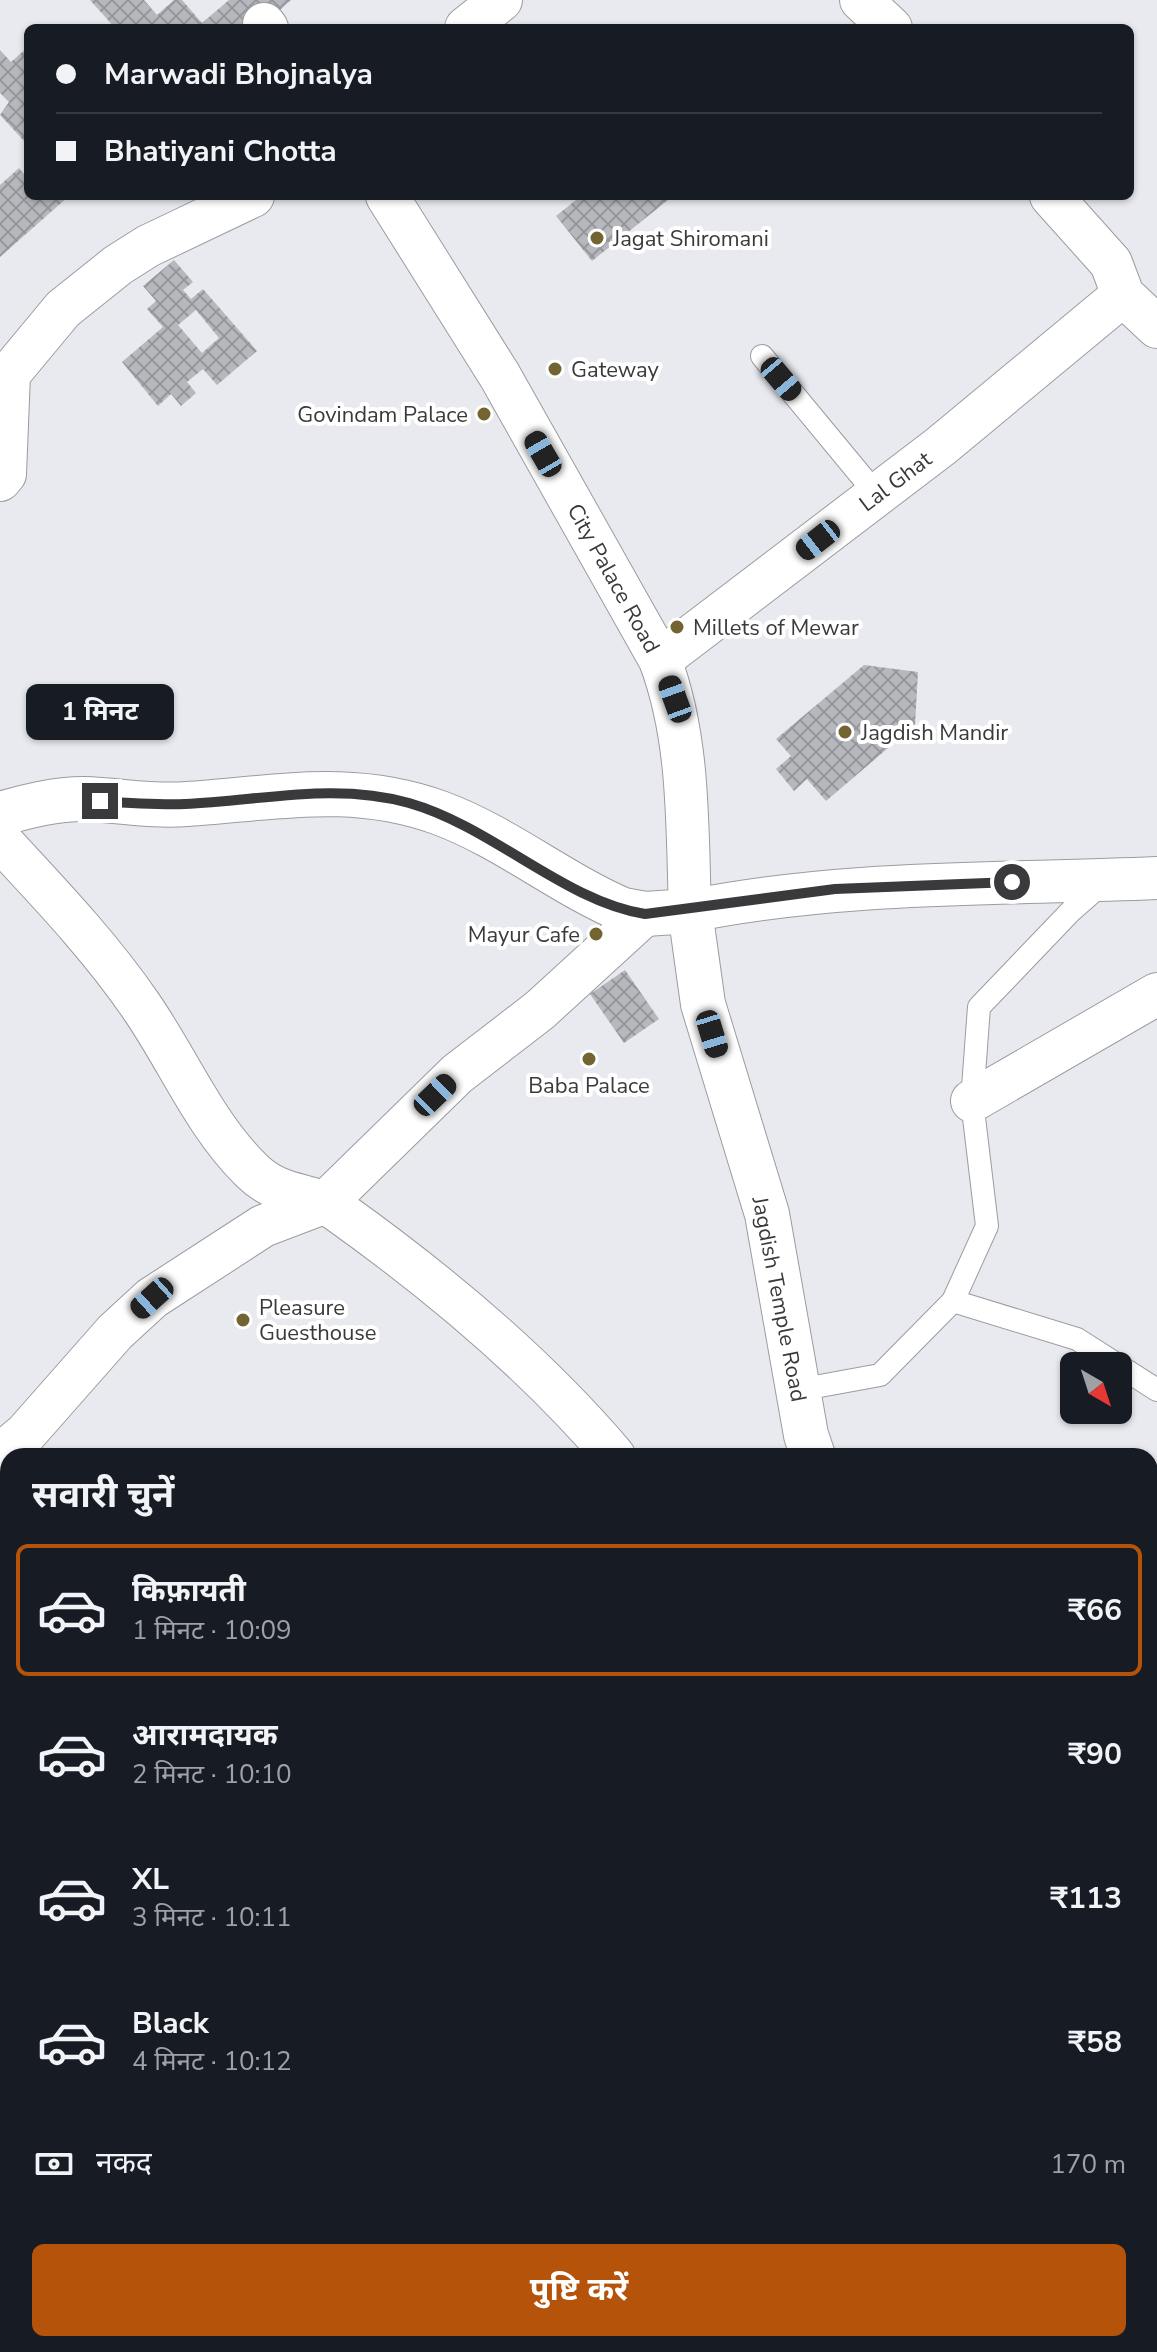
<!DOCTYPE html>
<html lang="hi">
<meta charset="utf-8">
<style>
body{margin:0;font-family:"Nunito Sans","Noto Sans Devanagari",sans-serif;background:#242831;color:#f1f3f6;height:100vh;display:flex;flex-direction:column;font-size:30px;white-space:nowrap}
*{box-sizing:border-box;margin:0}
p{font-size:26px;color:#9ea1a6}
.icon{flex:none;width:44px;height:44px;fill:none;stroke:currentColor;stroke-width:2;stroke-linecap:round;stroke-linejoin:round}
.map{position:relative;flex:1;overflow:hidden}
.sheet{position:absolute;left:0px;top:1448px;width:1158px;height:904px;display:flex;flex-direction:column;background:#171b24;border-radius:24px 24px 0 0;box-shadow:0 2px 6px #0004}
.sheet>*{flex:none}
.guide{position:absolute;left:24px;top:24px;width:1110px;height:176px;border-radius:12px;box-shadow:0 2px 6px #0004;display:grid;align-content:center;height:176px;padding:0 32px;background:#171b24}
.needle{width:52px;rotate:141deg}
.fabs{position:absolute;left:1060px;top:1352px;display:grid;gap:16px}
.fabs a{display:grid;place-items:center;width:72px;height:72px;border-radius:12px;background:#171b24;box-shadow:0 2px 6px #0004;font-size:40px}
.end{position:absolute;width:36px;height:36px;margin:-18px;border:10px solid #3a3a3c;background:#fff;box-shadow:0 0 0 4px #fff}
.from{border-radius:50%}
.bubble{position:absolute;height:56px;border-radius:12px;background:#171b24;box-shadow:0 2px 6px #0004;font-size:26px;font-weight:700;line-height:56px;text-align:center}
.car{position:absolute;width:24px;height:48px;margin:-24px -12px;border-radius:10px;box-shadow:0 0 6px 2px #0007;background:linear-gradient(#222 24%,#8ab4d8 0 40%,#222 0 76%,#8ab4d8 0 86%,#222 0)}
.guide b{display:flex;align-items:center;gap:28px;height:76px;font-size:30px}
.guide b+b{border-top:2px solid #363941}
.guide i{width:20px;height:20px;background:#f1f3f6}
ul{padding:0;list-style:none}
li{display:flex;align-items:center;gap:24px;height:132px;margin:0 16px 12px;padding:0 16px;border:4px solid transparent;border-radius:12px}
li div{flex:1}
li b{display:block;font-size:30px}
li em{font-style:normal;font-weight:700}
li.on{border-color:#b45309}
li>.icon{width:72px;height:72px;stroke-width:1.5}
h2{padding:0 32px;font-size:36px;line-height:96px}
.pay{display:flex;align-items:center;gap:20px;height:88px;padding:0 32px;font-size:30px}
.pay p{margin-inline-start:auto}
.button{display:flex;gap:16px;margin-top:auto;padding:16px 32px}
.button a{flex:1;height:92px;border-radius:12px;background:#b45309;color:#fff;font-size:32px;font-weight:700;line-height:92px;text-align:center}
.map>svg:first-child{display:block}
.building{fill:url(#building-cross-hatch);fill-rule:evenodd}
.lines{fill:none;stroke-linecap:round;stroke-linejoin:round}
.lane-casing{stroke:#9b9ca0;stroke-width:24}
.street-casing{stroke:#9b9ca0;stroke-width:44}
.secondary-casing{stroke:#9b9ca0;stroke-width:46}
.lane{stroke:#fff;stroke-width:22}
.street{stroke:#fff;stroke-width:42}
.secondary{stroke:#fff;stroke-width:44}
.route{stroke:#3a3a3c;stroke-width:10}
.poi-dot{fill:#726532;stroke:#fff;stroke-width:3}
.labels{text-anchor:middle;stroke-width:8;stroke-linejoin:round;paint-order:stroke}
.poi-label{font-size:22px;fill:#3a3a3c;stroke:#fff;text-anchor:start}
.street-label{font-size:22px;fill:#3a3a3c;stroke:#fff}
</style>
<div class="map">
<svg width="1157" height="2352" viewBox="0 0 1157 2352">
<defs>
<pattern id="building-cross-hatch" width="8" height="8" patternUnits="userSpaceOnUse" patternTransform="scale(2)"><rect width="8" height="8" fill="#b7b8bd"/><path d="M0 0l8 8M0 8l8-8" fill="none" stroke="#96979b"/></pattern>
</defs>
<rect width="100%" height="100%" fill="#e9eaef"/>
<g class="building">
<polygon points="90,0 144,0 157,15 174,0 182,0 202,23 229,0 291,0 260,28 115,28"/>
<polygon points="28,47 28,139 25,142 0,115 9,102 0,93 0,50 11,62"/>
<polygon points="19,168 28,179 28,196 69,196 0,257 0,185"/>
<polygon points="581,196 673,196 592,261 556,216"/>
<path d="M 174,260 L 193,282 L 183,290 L 191,299 L 203,289 L 257,351 L 217,385 L 203,369 L 187,382 L 196,393 L 181,406 L 171,394 L 158,406 L 122,362 L 163,327 L 147,309 L 156,301 L 143,286 ZM 196,310 L 219,338 L 202,353 L 178,325 Z"/>
<polygon points="864,665 918,672 915,725 826,801 807,779 794,791 776,769 791,756 776,739"/>
<polygon points="625,970 659,1019 624,1043 590,994"/>
</g>
<g class="lines">
<g class="lane-casing">
<g id="lane">
<polyline points="762,356 877,495"/>
<polyline points="953,1301 987,1226 972,1101 979,1007 1071,911 1104,882"/>
<polyline points="798,1390 880,1375 953,1301 1077,1339 1157,1390"/>
</g>
</g>
<g class="street-casing">
<g id="street">
<polyline points="861,0 891,28"/>
<polyline points="264,24 267,28"/>
<polyline points="466,28 501,0"/>
<path d="M 387,196 L 500,376 L 660,660 C 690,740 687,826 690,911 C 845,880 1000,885 1157,878"/>
<polyline points="1051,196 1111,263 1123,295 1157,327"/>
<polyline points="0,480 5,474 9,374 63,309 118,265 148,246 253,196"/>
<polyline points="660,660 941,446 1123,295"/>
<path d="M 0,840 C 49,893 100,946 141,1006 C 179,1061 204,1124 252,1171 C 282,1200 310,1191 338,1211 C 439,1283 534,1362 614,1456"/>
<polyline points="972,1101 1157,994"/>
<polyline points="0,1455 26,1433 115,1332 152,1298 263,1226 326,1202 457,1074 540,1010 645,914"/>
<polyline points="1150,1742 1157,1734"/>
<polyline points="0,2154 8,2156"/>
<polyline points="1150,2243 1157,2242"/>
<polyline points="614,2344 618,2352"/>
</g>
</g>
<g class="secondary-casing">
<g id="secondary">
<path d="M 0,814 C 28,806 55,799 84,799 C 119,800 152,807 187,804 C 277,798 352,781 440,813 C 505,837 560,883 623,910 L 645,914 L 690,911 L 703,1004 L 767,1214 L 806,1435 L 813,1456"/>
<polyline points="965,2352 968,2344"/>
</g>
</g>
<use href="#lane" class="lane"/>
<use href="#street" class="street"/>
<use href="#secondary" class="secondary"/>
</g>
<g class="lines">
<path class="route" d="M 100,801 C 128,803 156,805 185,804 C 260,801 334,782 409,803 C 493,827 564,901 645,914 L 835,889 L 1012,882"/>
</g>
<g class="poi-dot">
<circle cx="597" cy="238" r="8"/>
<circle cx="555" cy="369" r="8"/>
<circle cx="484" cy="414" r="8"/>
<circle cx="677" cy="627" r="8"/>
<circle cx="845" cy="732" r="8"/>
<circle cx="596" cy="934" r="8"/>
<circle cx="589" cy="1059" r="8"/>
<circle cx="243" cy="1320" r="8"/>
</g>
<g class="labels">
<g class="poi-label">
<text x="613" y="246">Jagat Shiromani</text>
<text x="571" y="377">Gateway</text>
<text x="468" y="422" text-anchor="end">Govindam Palace</text>
<text x="693" y="635">Millets of Mewar</text>
<text x="861" y="740">Jagdish Mandir</text>
<text x="580" y="942" text-anchor="end">Mayur Cafe</text>
<text x="589" y="1093" text-anchor="middle">Baba Palace</text>
<text x="259" y="1315">Pleasure<tspan x="259" dy="25">Guesthouse</tspan></text>
</g>
<g class="street-label">
<text transform="translate(895 481) rotate(-37)" y="8">Lal Ghat</text>
<text transform="translate(614 578) rotate(61)" y="8">City Palace Road</text>
<text transform="translate(780 1299) rotate(79)" y="8">Jagdish Temple Road</text>
</g>
</g>
</svg>
<div class="fabs">
<a><svg class="needle" viewBox="-14 -14 28 28"><path d="M0-13l5 13h-10z" fill="#e53935"/><path d="M0 13l5-13h-10z" fill="#9ea1a6"/></svg></a>
</div>
<i class="end from" style="left:1012px;top:882px"></i>
<i class="end" style="left:100px;top:801px"></i>
<div class="bubble" style="left:26px;top:684px;width:148px">1 मिनट</div>
<i class="car" style="left:781px;top:379px;rotate:140deg"></i>
<i class="car" style="left:543px;top:454px;rotate:330deg"></i>
<i class="car" style="left:818px;top:540px;rotate:232deg"></i>
<i class="car" style="left:675px;top:699px;rotate:340deg"></i>
<i class="car" style="left:712px;top:1034px;rotate:163deg"></i>
<i class="car" style="left:435px;top:1095px;rotate:46deg"></i>
<i class="car" style="left:152px;top:1298px;rotate:228deg"></i>
<div class="guide">
<b><i class="from"></i>Marwadi Bhojnalya</b>
<b><i></i>Bhatiyani Chotta</b>
</div>
<section class="sheet">
<h2>सवारी चुनें</h2>
<ul>
<li class="on"><svg class="icon" aria-label="car" viewBox="0 0 24 24"><path d="M5 17H2v-5l4-1 3-4h7l3 4 3 1v5h-3M9 17h6M6 11h13"/><circle cx="7" cy="17" r="2"/><circle cx="17" cy="17" r="2"/></svg><div><b>किफ़ायती</b><p>1 मिनट · 10:09</p></div><em>₹66</em></li>
<li><svg class="icon" aria-label="car" viewBox="0 0 24 24"><path d="M5 17H2v-5l4-1 3-4h7l3 4 3 1v5h-3M9 17h6M6 11h13"/><circle cx="7" cy="17" r="2"/><circle cx="17" cy="17" r="2"/></svg><div><b>आरामदायक</b><p>2 मिनट · 10:10</p></div><em>₹90</em></li>
<li><svg class="icon" aria-label="car" viewBox="0 0 24 24"><path d="M5 17H2v-5l4-1 3-4h7l3 4 3 1v5h-3M9 17h6M6 11h13"/><circle cx="7" cy="17" r="2"/><circle cx="17" cy="17" r="2"/></svg><div><b>XL</b><p>3 मिनट · 10:11</p></div><em>₹113</em></li>
<li><svg class="icon" aria-label="car" viewBox="0 0 24 24"><path d="M5 17H2v-5l4-1 3-4h7l3 4 3 1v5h-3M9 17h6M6 11h13"/><circle cx="7" cy="17" r="2"/><circle cx="17" cy="17" r="2"/></svg><div><b>Black</b><p>4 मिनट · 10:12</p></div><em>₹58</em></li>
</ul>
<div class="pay"><svg class="icon" aria-label="cash" viewBox="0 0 24 24"><path d="M3 7h18v10H3z"/><circle cx="12" cy="12" r="2"/></svg>नकद<p>170 m</p></div>
<div class="button"><a>पुष्टि करें</a></div>
</section>
</div>
